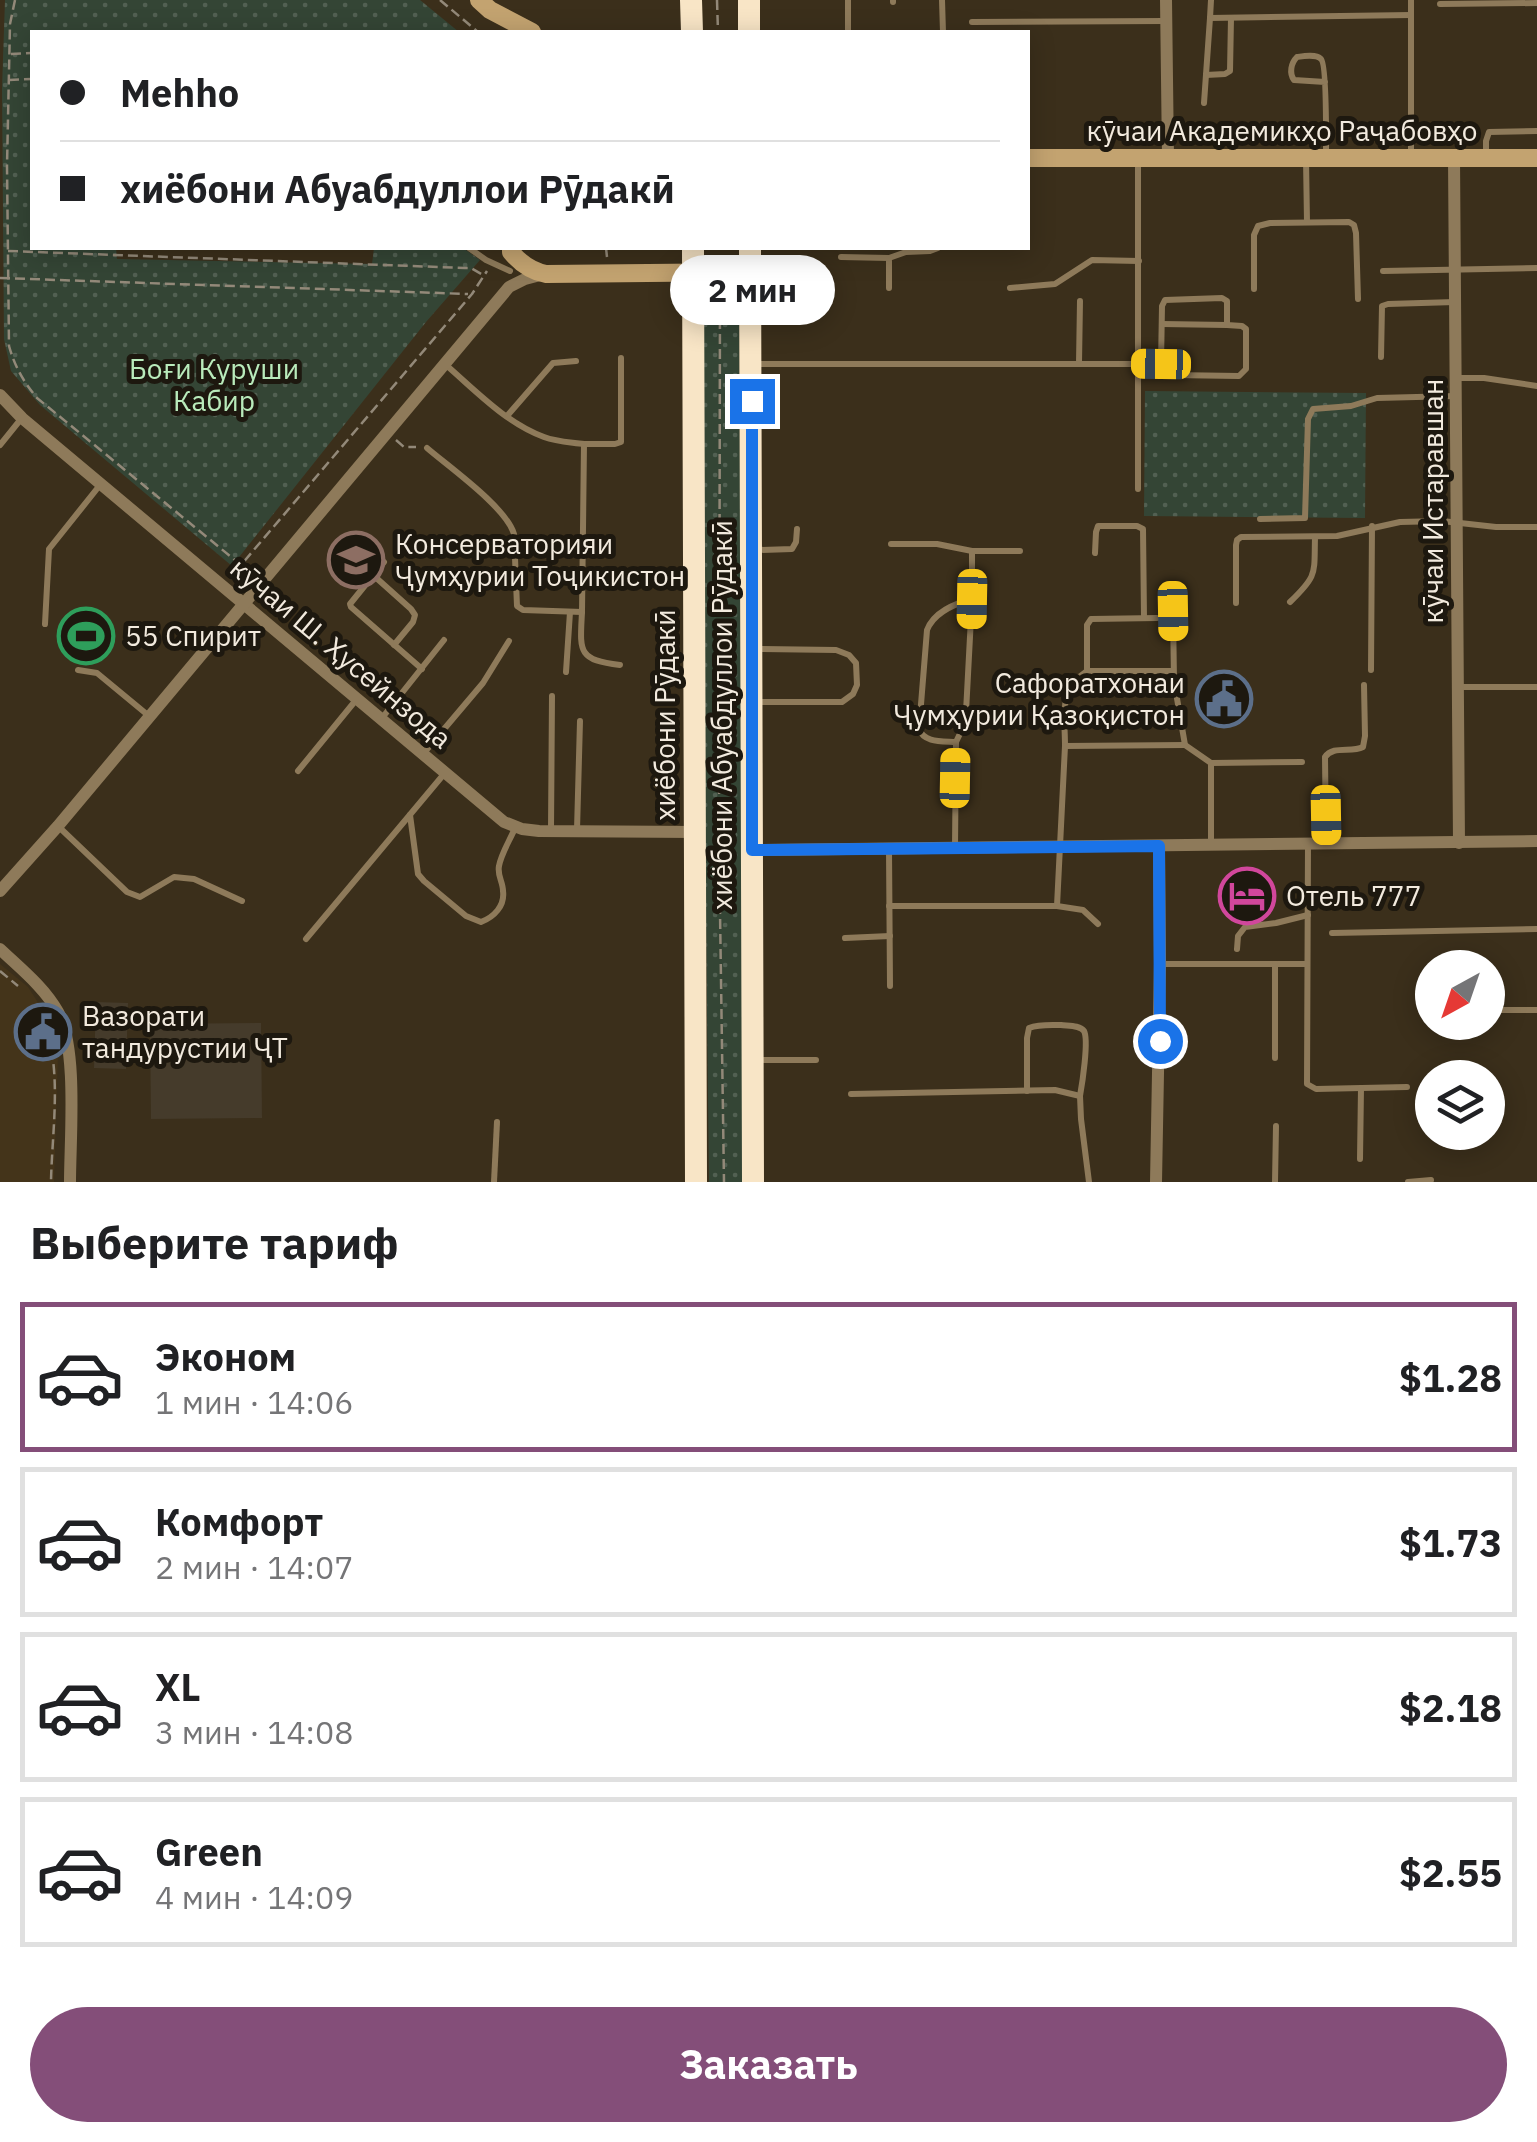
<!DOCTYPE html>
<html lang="ru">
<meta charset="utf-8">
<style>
body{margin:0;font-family:"IBM Plex Sans",sans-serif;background:#f2f2f2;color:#202124;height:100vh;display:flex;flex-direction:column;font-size:38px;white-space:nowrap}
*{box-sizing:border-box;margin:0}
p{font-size:32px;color:#757577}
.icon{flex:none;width:55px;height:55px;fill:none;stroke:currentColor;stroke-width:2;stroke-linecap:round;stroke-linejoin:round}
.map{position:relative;height:1182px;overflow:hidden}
.panel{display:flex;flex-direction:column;background:#fff;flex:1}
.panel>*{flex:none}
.banner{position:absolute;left:30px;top:30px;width:1000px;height:220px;border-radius:0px;box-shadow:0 5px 25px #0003;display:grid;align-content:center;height:220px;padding:0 30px;background:#fff}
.needle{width:65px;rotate:220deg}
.fabs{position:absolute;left:1415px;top:950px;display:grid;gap:20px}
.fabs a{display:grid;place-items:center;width:90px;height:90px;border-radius:50%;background:#fff;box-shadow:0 5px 25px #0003;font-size:50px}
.end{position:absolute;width:45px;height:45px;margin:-22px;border:12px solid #1a73e8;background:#fff;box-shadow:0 0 0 5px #fff}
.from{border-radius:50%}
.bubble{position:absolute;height:70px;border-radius:35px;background:#fff;box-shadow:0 5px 25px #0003;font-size:32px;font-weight:800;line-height:70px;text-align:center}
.car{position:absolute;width:30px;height:60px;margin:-30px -15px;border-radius:12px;box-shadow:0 0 8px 2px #0007;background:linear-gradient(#f5c518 24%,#345 0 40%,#f5c518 0 76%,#345 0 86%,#f5c518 0)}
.banner b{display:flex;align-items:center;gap:35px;height:95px;font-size:38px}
.banner b+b{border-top:2px solid #e0e0e0}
.banner i{width:25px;height:25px;background:#202124}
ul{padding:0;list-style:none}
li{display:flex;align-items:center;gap:30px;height:150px;margin:0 20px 15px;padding:0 10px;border:5px solid #e0e0e0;border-radius:0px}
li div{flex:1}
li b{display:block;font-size:38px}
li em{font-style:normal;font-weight:800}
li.selected{border-color:#844e79}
li>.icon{width:90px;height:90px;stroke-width:1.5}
h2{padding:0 30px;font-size:45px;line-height:120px}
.button{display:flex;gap:20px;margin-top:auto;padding:20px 30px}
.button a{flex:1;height:115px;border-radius:60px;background:#844e79;color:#fff;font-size:40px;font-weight:800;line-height:115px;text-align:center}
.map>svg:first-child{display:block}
.education{fill:#453b2b}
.built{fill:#44341a}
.green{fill:url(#green-dots)}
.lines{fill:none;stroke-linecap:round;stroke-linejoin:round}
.path{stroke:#938979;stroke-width:2.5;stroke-dasharray:10 5;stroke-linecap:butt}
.lane{stroke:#8e7a5a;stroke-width:6}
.street{stroke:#8e7a5a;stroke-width:12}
.secondary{stroke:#c3a370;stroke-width:18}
.highway{stroke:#f8e5c6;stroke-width:22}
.route{stroke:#1a73e8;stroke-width:12}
.labels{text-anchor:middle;stroke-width:10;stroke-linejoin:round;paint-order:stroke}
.street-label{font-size:28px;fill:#f2eade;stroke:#1d180f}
.park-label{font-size:28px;fill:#b9ebbb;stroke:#1d180f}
.poi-label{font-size:28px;fill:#f2eade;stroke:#1d180f;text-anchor:start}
</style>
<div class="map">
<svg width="1537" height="1182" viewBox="0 0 1537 1182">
<defs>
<pattern id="green-dots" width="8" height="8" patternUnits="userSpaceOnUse" patternTransform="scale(2.5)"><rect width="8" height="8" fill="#344535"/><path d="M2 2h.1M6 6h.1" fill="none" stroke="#526052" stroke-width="1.8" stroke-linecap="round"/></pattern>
</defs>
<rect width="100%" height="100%" fill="#3b2f1b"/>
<g class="education">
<polygon points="96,1002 128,1003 126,1069 94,1068"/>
<polygon points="261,1023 262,1118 151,1119 150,1024"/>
</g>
<polygon class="built" points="0,964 28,987 48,1018 58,1054 54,1182 0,1182"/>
<g class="green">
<polygon points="5,0 420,0 459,32 32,32 32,248 116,248 117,259 372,264 374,248 463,248 480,260 426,322 232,566 40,405 11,371 4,339 2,89"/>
<path d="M 716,288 C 728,289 736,289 739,302 L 744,1182 L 709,1182 L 699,308 L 709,291 Z"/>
<polygon points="1145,391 1366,393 1365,518 1144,516"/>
</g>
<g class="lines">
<g class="path">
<path d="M 15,0 L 10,24 L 7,166 L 9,346 C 15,367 23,381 37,398 L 241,565 L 472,294 L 487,271"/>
<polyline points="440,0 478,32"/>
<polyline points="717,0 718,32"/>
<polyline points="11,54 32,53"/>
<polyline points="9,80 32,79"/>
<polyline points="606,248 607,257"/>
<polyline points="8,251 465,268 471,268 483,275"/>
<polyline points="0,278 468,294"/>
<polyline points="720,289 719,844 724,1182"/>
<polyline points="396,440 404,447 416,447"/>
<polyline points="0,971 18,986"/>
<path d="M 37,1007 C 65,1058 52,1125 51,1182"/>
</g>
<g class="lane">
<polyline points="848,0 848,32"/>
<polyline points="893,0 893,2"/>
<polyline points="942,0 943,32"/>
<polyline points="1211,0 1210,18 1411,15"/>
<polyline points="1440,4 1537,3"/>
<polyline points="972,22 1165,21"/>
<polyline points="1206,75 1225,74 1230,71 1231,18"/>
<path d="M 1325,82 L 1294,80 C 1289,73 1291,63 1297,57 C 1304,56 1316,54 1321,59 C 1327,64 1326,143 1326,157"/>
<polyline points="1204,103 1210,18"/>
<polyline points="1411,157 1411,0"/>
<polyline points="1486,157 1486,141 1489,132 1537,131"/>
<polyline points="1306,159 1307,222"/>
<polyline points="469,248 486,260 510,271"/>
<polyline points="841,257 889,258"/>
<polyline points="1383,271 1537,268"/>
<polyline points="889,288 889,258 906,252 930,251 938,248"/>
<polyline points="1010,288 1055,284 1092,260 1139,261"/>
<polyline points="1254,289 1254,235 1258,226 1270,223 1349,222 1354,225 1356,233 1358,299"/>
<polyline points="1162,324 1227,325"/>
<polyline points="1381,357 1382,306 1388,304 1455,302"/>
<polyline points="1079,363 1080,301"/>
<polyline points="758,364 1161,364 1162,306 1165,300 1222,298 1227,301 1227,325 1242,326 1246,329 1246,369 1239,376 1172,375 1164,370 1161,364"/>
<polyline points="1457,378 1484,378 1537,386"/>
<polyline points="507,416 553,363 576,361"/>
<polyline points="584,444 615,444 621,442 621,358"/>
<polyline points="0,445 21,419"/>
<path d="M 427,448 C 449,467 506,507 514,534 L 517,606 L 523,610 L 582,612 L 584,444 C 570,442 557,442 544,437 C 506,423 476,391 446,365"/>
<polyline points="1138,489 1138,159"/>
<polyline points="1260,519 1305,518 1308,419 1313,409 1351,406 1377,398 1456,396"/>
<polyline points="891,544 937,544 972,551"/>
<polyline points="758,550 792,549 796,542 797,529"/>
<polyline points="1095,553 1096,532 1098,526 1137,526 1143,529 1144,617"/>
<polyline points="384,562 350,604 351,607 422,669"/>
<polyline points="373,575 411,609 415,615 413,622 394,645"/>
<path d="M 1290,602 C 1318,575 1314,574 1315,537"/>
<polyline points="1236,603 1236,545 1237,540 1241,537 1337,536 1400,522 1442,521 1496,527 1537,527"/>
<polyline points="1173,611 1174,681 1185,745 1211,763 1211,844"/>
<path d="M 582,612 C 580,651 577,660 620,665"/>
<polyline points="45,624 49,549 100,485"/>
<polyline points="758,649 836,650 849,655 856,663 857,685 853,694 842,702 758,702"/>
<polyline points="78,670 97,673 149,716"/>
<polyline points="1371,670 1372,526"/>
<polyline points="1087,671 1087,625 1091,619 1157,618"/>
<polyline points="566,672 570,612"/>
<polyline points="1459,687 1537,687"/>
<polyline points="382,718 444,640"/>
<polyline points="956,742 965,723 966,712 972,599"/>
<path d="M 1065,746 C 1065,715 1058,690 1087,671 L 1173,671"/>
<polyline points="423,754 483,683 509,641"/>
<polyline points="1211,763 1302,762"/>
<polyline points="298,771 356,700"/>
<path d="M 410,815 L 418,874 L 424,881 L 466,916 L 481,922 C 494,917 505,906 503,891 C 503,882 497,875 499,866 C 501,854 510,840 515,828"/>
<polyline points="60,828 127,892 140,897 174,877 194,879 242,901"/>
<polyline points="551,830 552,696"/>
<polyline points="577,830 580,721"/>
<path d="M 1326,843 L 1325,757 C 1333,745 1351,753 1363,747 L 1365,736 L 1364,685"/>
<polyline points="1308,844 1307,1084 1316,1089 1407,1087"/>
<path d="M 955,847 L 956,742 C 942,741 924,743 919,729 L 927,630 C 934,612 954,604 972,599 L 972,551 L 1020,551"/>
<polyline points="889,850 890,986"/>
<polyline points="889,906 1057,906"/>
<polyline points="1098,924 1083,910 1057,906 1065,746 1185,745"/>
<polyline points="1332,933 1537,929"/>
<polyline points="845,938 890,936"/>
<polyline points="306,939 444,774"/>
<polyline points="1237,949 1238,936 1245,927 1276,923 1308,915"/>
<polyline points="1162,964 1307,964"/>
<polyline points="1275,964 1275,1058"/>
<polyline points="1488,1010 1537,1010"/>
<polyline points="757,1060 816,1060"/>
<path d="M 1027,1091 L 1027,1038 L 1029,1028 C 1039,1024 1050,1025 1061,1025 C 1068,1026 1080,1025 1084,1031 C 1089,1040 1082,1085 1080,1096"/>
<polyline points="851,1094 1055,1090 1080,1096 1081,1119 1089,1182"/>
<polyline points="1360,1159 1361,1088"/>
<polyline points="494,1182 497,1122"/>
<polyline points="1275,1182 1276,1126"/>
<polyline points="1408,1182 1431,1180"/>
</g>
<g class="street">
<polyline points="1166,0 1168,157"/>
<polyline points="1454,158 1459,843"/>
<polyline points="0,395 22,418 504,822 522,829 539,831 696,832"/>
<polyline points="752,850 1537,841"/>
<polyline points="0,891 58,826 509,287 525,279 544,274"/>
<path d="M 0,949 C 21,969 44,987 58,1012 C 78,1049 70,1138 70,1182"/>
<polyline points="1156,1182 1160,964 1159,846"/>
</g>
<g class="secondary">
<polyline points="479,0 490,10 532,32"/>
<polyline points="1028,158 1537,158"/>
<path d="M 511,248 L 511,252 C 521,264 531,271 546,274 L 750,272"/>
</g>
<g class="highway">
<polyline points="691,0 692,32"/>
<polyline points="749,0 749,32"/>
<polyline points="693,248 696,1182"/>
<polyline points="750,248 753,1182"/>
</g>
</g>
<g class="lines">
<polyline class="route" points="752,401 752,850 1159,846 1160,1041"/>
</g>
<defs>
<g id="university-ring" transform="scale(2.875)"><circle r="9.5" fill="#1d180f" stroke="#8d6e63" stroke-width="1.5"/><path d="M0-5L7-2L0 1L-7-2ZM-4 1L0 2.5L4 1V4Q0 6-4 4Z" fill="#8d6e63"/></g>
<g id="stadium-ring" transform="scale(2.875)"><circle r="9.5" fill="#1d180f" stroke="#2e9e5b" stroke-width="1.5"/><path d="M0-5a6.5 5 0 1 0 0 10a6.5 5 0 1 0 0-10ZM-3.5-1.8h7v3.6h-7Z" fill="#2e9e5b"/></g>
<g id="civic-ring" transform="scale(2.875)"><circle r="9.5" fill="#1d180f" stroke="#5c6f8a" stroke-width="1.5"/><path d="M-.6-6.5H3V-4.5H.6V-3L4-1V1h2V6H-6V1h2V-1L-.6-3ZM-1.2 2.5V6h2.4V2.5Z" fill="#5c6f8a"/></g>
<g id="hotel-ring" transform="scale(2.875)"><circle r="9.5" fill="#1d180f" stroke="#d1479c" stroke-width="1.5"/><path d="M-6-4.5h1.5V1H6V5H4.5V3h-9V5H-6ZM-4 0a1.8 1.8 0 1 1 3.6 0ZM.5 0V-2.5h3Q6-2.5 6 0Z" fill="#d1479c"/></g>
</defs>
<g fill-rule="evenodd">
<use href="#university-ring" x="356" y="560"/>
<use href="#stadium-ring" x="86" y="636"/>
<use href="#civic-ring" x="1224" y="699"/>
<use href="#hotel-ring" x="1247" y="896"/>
<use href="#civic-ring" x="43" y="1032"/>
</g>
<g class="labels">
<g class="street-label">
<text x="1282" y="141">кӯчаи Академикҳо Раҷабовҳо</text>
<text transform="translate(1433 501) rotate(-90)" y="10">кӯчаи Истаравшан</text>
<text transform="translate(341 653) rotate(40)" y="10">кӯчаи Ш. Ҳусейнзода</text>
<text transform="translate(665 715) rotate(-90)" y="10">хиёбони Рӯдакӣ</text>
<text transform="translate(722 715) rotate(-90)" y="10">хиёбони Абуабдуллои Рӯдакӣ</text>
</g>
<g class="park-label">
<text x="214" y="379">Боғи Куруши<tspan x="214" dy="32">Кабир</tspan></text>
</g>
<g class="poi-label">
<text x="395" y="554">Консерваторияи<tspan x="395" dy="32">Ҷумҳурии Тоҷикистон</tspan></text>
<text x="125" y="646">55 Спирит</text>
<text x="1185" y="693" text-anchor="end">Сафоратхонаи<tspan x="1185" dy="32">Ҷумҳурии Қазоқистон</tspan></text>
<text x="1286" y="906">Отель 777</text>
<text x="82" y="1026">Вазорати<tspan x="82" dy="32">тандуруcтии ҶТ</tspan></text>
</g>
</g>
</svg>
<div class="fabs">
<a><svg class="needle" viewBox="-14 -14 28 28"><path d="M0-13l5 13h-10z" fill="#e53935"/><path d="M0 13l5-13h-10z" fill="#757577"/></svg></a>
<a><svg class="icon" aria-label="layers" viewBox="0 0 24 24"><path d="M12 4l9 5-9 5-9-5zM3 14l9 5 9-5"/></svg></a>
</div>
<i class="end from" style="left:1160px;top:1041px"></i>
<i class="end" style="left:752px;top:401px"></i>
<div class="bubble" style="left:670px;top:255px;width:165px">2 мин</div>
<i class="car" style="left:1161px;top:364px;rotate:271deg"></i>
<i class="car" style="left:972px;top:599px;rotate:181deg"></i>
<i class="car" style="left:1173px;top:611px;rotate:179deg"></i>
<i class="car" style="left:955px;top:778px;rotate:1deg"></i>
<i class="car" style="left:1326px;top:815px;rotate:179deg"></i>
<div class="banner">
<b><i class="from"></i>Mehho</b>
<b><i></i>хиёбони Абуабдуллои Рӯдакӣ</b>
</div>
</div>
<section class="panel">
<h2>Выберите тариф</h2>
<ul>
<li class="selected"><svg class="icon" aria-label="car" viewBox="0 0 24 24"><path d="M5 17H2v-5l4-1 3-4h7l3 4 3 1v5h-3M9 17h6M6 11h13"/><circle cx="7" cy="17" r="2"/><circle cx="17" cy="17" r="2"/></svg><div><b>Эконом</b><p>1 мин · 14:06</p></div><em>$1.28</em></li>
<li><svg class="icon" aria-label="car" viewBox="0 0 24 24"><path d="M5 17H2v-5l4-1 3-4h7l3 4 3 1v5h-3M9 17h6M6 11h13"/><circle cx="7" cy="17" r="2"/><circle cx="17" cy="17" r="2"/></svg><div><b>Комфорт</b><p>2 мин · 14:07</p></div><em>$1.73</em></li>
<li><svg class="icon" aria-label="car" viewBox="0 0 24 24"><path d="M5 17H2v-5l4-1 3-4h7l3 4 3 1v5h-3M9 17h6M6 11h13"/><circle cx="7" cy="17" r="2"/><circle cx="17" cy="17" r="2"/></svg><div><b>XL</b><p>3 мин · 14:08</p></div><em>$2.18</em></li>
<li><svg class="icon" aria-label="car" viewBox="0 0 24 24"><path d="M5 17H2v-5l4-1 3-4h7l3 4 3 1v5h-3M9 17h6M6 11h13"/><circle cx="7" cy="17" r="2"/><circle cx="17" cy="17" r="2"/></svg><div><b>Green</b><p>4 мин · 14:09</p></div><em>$2.55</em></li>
</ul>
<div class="button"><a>Заказать</a></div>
</section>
